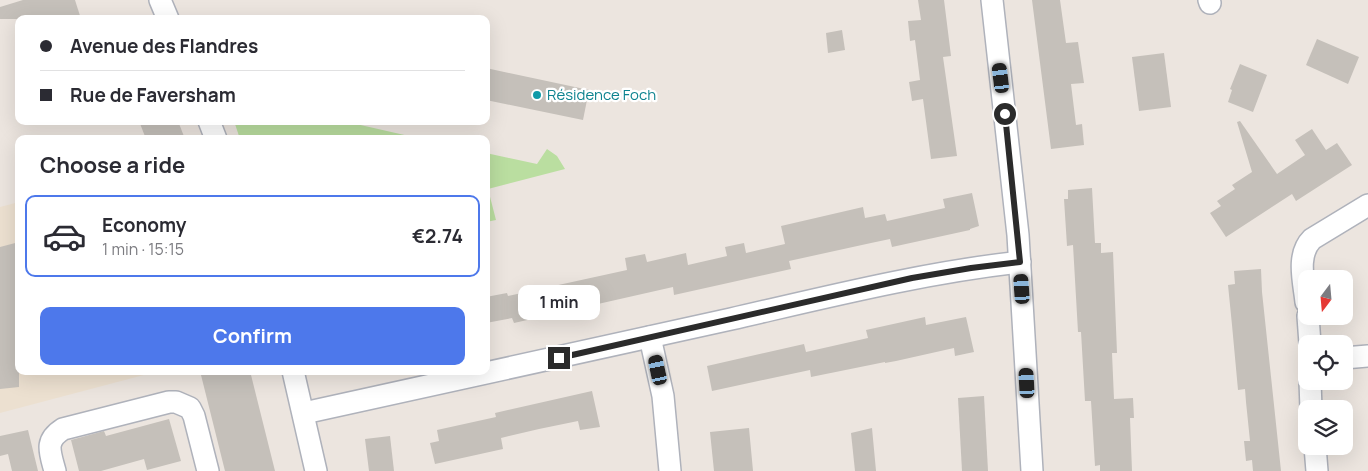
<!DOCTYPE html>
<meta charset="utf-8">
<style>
body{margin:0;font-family:Manrope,sans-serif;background:#f2f2f3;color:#2b2b33;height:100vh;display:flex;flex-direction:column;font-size:19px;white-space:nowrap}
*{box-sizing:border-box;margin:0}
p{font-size:16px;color:#7c7c81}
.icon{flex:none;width:28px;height:28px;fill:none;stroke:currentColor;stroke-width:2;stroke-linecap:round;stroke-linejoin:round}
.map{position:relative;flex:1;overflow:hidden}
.sheet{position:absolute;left:15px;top:135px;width:475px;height:240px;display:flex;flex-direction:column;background:#fff;border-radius:10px;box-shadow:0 5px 20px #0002}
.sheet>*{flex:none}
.hud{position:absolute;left:15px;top:15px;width:475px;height:110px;border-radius:10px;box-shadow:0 5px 20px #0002;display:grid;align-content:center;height:110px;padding:0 25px;background:#fff}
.needle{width:32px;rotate:196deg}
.controls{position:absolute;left:1298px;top:270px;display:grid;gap:10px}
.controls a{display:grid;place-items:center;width:55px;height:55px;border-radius:10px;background:#fff;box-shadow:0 5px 20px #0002;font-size:25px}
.end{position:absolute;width:22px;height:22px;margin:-11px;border:6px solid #2b2b2b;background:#fff;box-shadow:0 0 0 2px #fff}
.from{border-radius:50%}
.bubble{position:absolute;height:35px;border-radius:10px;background:#fff;box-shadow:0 5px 20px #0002;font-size:16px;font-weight:700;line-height:35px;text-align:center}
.car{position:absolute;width:15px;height:30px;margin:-15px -8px;border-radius:6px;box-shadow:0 0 4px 1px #0007;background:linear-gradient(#222 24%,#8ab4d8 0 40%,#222 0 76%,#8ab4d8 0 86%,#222 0)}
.hud b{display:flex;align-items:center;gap:18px;height:48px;font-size:19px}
.hud b+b{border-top:1px solid #e1e1e2}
.hud i{width:12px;height:12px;background:#2b2b33}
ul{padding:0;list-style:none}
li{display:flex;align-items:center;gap:15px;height:82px;margin:0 10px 8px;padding:0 15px;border:2px solid transparent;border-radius:10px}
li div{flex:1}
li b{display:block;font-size:19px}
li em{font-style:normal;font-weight:700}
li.active{border-color:#4d78eb}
li>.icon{width:45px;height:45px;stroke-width:1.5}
h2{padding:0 25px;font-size:22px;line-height:60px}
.button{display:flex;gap:10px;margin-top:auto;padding:10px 25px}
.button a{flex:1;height:58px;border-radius:10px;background:#4d78eb;color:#fff;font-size:20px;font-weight:700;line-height:58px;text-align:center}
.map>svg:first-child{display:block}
.education{fill:#ece0d0}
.green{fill:#badea0}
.building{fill:#c5c0ba}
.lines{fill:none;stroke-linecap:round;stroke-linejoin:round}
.street-casing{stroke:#afb2bb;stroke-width:24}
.street{stroke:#fff;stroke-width:21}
.route{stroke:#2b2b2b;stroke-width:6}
.culture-dot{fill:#0f9aa8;stroke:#fff;stroke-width:2}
.labels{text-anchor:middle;stroke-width:4.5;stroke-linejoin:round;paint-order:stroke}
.culture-label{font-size:15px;fill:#0d838f;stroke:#fff;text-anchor:start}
</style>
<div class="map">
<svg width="1368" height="471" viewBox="0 0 1368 471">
<rect width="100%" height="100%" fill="#ece5df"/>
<polygon class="education" points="19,202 19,371 159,371 0,413 0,207"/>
<g class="green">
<polygon points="234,121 343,121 422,139 240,139"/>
<polygon points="547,149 557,156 565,169 488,189 496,220 486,222 486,153 537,164"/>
</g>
<g class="building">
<polygon points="23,0 75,0 81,19 0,19 0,7"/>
<polygon points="918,0 944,0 951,56 943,57 957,156 931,159 923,99 912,101 909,82 920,80 915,40 910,41 908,21 921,20"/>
<polygon points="1032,0 1060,0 1066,43 1078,42 1084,83 1071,84 1076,125 1082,124 1084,145 1051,149"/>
<polygon points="842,30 845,50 828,53 826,33"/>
<polygon points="1317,39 1359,57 1348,84 1306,65"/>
<polygon points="1164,53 1171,107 1139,111 1132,57"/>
<polygon points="1240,64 1267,75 1253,112 1228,102 1232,90 1230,89"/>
<polygon points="486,68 589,90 583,120 486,100"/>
<polygon points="139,121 178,121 185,139 146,139"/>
<polygon points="1240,121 1277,174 1305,155 1295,140 1312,129 1326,150 1337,143 1352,165 1296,201 1292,194 1226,237 1210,213 1221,206 1217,201 1235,189 1232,185 1252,172 1237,122"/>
<polygon points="1092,188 1095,243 1101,243 1101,253 1113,252 1117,353 1112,353 1114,399 1133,398 1134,418 1130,418 1132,471 1100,471 1100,465 1095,466 1091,401 1085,401 1081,332 1078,332 1073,245 1067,246 1064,199 1068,199 1068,190"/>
<polygon points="972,193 979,226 970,229 970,230 892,247 890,239 871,243 789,261 791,269 674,295 673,287 514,323 512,318 486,323 486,297 507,293 508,296 627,270 625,258 645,254 647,262 686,253 688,265 727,256 725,247 744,243 746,253 785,244 781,226 863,207 865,218 885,214 887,221 945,208 943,199"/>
<polygon points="19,242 19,387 0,389 0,247"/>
<polygon points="1261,269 1262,292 1281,471 1253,471 1252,460 1246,461 1244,441 1250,441 1246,402 1245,389 1238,390 1232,325 1228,285 1235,284 1234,271"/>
<polygon points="925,317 926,325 966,317 974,352 955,356 954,348 896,361 885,363 885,362 811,377 810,370 712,391 707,366 804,344 806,352 868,338 866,330"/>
<polygon points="200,371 250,371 275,471 225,471"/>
<polygon points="592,391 600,427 580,430 578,421 539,429 501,438 503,449 435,464 430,443 439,441 437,430 496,417 495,413"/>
<polygon points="984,396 988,471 962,471 958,398"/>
<polygon points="169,419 181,461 147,470 144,459 101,471 79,471 71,440 104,431 106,436"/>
<polygon points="749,428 753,471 714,471 710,432"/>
<polygon points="872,428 876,471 855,471 851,433"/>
<polygon points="28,430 38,471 12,471 8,454 0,456 0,436"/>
<polygon points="390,436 394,471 369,471 365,439"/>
</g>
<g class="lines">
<g class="street-casing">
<g id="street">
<polyline points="160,0 168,19"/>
<polyline points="992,0 1018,235 1032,471"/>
<polyline points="1209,0 1210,3"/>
<polyline points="209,121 216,139"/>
<path d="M 1306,302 C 1304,282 1296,255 1312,239 L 1368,205"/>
<polyline points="1308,316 1310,344"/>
<polyline points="650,337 663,396 670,471"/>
<polyline points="1344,358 1368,356"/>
<polyline points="293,371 316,471"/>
<polyline points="1310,381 1311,409"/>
<path d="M 304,413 C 447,382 589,350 731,319 C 827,297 922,273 1020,262"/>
<polyline points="1315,446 1317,471"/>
<path d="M 55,471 C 50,452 44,441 63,429 L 169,402 L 176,402 L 190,408 L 194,416 L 208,471"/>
</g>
</g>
<use href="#street" class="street"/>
</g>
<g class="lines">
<polyline class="route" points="559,358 912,278 971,268 1020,262 1005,114"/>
</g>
<circle class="culture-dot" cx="537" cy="95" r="5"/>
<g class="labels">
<g class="culture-label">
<text x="547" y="100">Résidence Foch</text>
</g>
</g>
</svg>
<div class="controls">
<a><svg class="needle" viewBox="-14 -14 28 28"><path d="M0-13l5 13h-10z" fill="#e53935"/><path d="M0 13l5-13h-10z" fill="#7c7c81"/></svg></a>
<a><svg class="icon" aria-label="locate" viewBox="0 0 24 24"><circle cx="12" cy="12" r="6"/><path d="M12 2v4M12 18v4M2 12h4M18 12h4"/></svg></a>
<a><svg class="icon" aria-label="layers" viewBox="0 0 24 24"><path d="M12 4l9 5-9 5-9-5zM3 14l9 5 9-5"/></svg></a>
</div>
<i class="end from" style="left:1005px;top:114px"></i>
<i class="end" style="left:559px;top:358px"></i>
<div class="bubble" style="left:518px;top:285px;width:82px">1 min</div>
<i class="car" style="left:1001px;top:78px;rotate:353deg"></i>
<i class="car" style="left:1022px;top:289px;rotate:356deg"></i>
<i class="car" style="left:658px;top:370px;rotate:348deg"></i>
<i class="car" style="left:1027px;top:383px;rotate:357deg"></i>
<div class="hud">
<b><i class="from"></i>Avenue des Flandres</b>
<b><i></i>Rue de Faversham</b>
</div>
<section class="sheet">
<h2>Choose a ride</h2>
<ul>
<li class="active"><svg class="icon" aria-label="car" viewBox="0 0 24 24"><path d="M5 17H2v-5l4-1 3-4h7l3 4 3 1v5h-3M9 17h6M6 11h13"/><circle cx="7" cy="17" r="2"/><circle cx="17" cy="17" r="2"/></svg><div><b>Economy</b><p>1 min · 15:15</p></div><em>€2.74</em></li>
</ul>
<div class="button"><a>Confirm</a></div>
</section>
</div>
